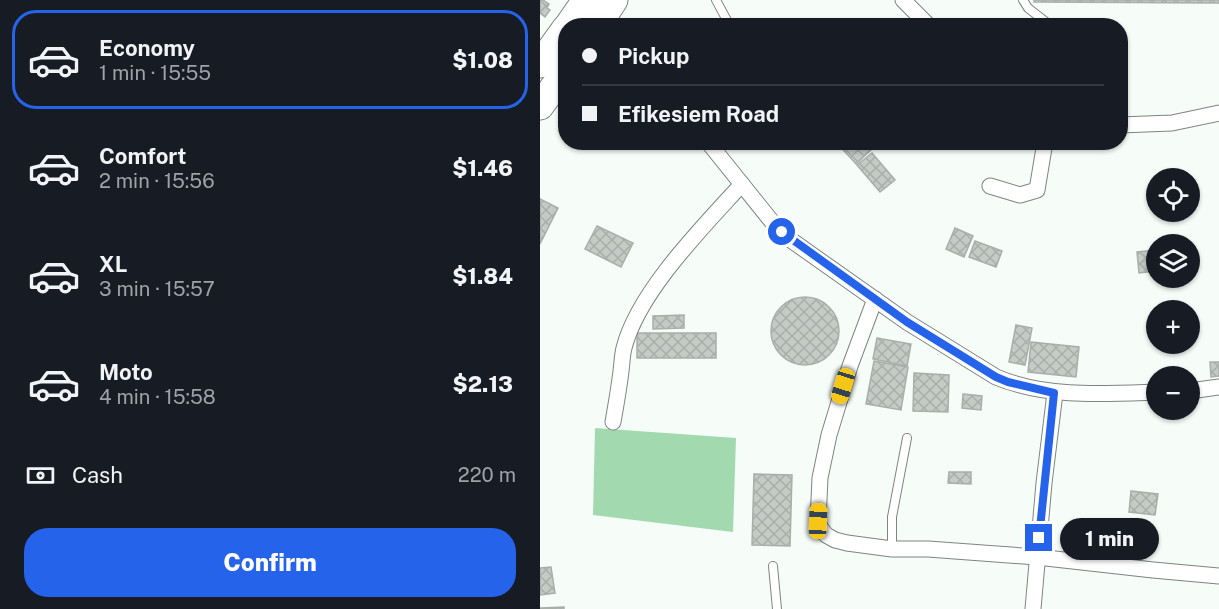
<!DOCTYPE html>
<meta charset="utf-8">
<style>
body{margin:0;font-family:"Public Sans",sans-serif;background:#242831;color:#f1f3f6;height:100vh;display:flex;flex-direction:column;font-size:22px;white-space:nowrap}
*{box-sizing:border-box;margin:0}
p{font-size:20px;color:#9ea1a6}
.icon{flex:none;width:33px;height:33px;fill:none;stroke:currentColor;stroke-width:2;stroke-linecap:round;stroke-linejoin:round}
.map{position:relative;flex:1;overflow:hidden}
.side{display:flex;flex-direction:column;background:#171b24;width:540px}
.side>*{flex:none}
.banner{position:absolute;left:18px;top:18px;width:570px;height:132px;border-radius:24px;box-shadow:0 2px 4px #0004;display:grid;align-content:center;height:132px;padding:0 24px;background:#171b24}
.controls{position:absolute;left:606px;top:168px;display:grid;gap:12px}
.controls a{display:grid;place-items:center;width:54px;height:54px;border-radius:50%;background:#171b24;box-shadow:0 2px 4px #0004;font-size:30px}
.end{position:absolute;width:27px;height:27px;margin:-14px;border:8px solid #2563eb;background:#fff;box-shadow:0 0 0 3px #fff}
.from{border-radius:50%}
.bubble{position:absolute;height:42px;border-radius:21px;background:#171b24;box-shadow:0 2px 4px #0004;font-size:20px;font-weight:800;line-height:42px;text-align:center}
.car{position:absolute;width:18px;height:36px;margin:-18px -9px;border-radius:8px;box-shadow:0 0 4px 2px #0007;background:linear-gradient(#f5c518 24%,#345 0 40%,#f5c518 0 76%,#345 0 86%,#f5c518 0)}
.banner b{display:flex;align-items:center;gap:21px;height:57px;font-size:22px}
.banner b+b{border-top:2px solid #363941}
.banner i{width:15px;height:15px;background:#f1f3f6}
ul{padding:10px 0 0;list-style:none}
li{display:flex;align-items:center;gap:18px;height:99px;margin:0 12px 9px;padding:0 12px;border:3px solid transparent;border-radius:24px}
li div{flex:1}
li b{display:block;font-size:22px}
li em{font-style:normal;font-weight:800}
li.selected{border-color:#2563eb}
li>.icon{width:54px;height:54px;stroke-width:1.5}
.pay{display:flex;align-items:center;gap:15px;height:66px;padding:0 24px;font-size:22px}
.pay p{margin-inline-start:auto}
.action{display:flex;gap:12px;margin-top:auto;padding:12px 24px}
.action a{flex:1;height:69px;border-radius:24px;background:#2563eb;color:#fff;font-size:24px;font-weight:800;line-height:69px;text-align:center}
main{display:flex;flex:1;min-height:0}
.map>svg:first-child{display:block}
.pitch{fill:#a2d9ae}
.building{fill:url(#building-cross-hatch);stroke:#a8afa9;stroke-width:1.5}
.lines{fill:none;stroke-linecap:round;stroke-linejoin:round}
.lane-casing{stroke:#7e847f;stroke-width:10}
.street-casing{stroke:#7e847f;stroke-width:17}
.highway-casing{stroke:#7e847f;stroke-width:29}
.lane{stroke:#fff;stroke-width:8}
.street{stroke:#fff;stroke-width:15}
.highway{stroke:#fff;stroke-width:27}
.route{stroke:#2563eb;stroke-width:8}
</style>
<main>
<section class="side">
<ul>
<li class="selected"><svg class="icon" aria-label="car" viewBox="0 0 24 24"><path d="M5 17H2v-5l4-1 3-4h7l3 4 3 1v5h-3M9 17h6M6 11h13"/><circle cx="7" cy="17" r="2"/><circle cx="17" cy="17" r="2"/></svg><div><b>Economy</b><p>1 min · 15:55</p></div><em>$1.08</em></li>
<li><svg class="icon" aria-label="car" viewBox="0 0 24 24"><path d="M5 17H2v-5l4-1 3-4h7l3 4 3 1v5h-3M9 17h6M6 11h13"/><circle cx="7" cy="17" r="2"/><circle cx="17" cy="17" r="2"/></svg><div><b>Comfort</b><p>2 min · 15:56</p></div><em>$1.46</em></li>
<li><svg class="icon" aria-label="car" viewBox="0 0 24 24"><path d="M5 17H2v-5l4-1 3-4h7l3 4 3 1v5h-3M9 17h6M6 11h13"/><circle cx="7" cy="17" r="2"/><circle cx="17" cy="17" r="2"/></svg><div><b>XL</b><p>3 min · 15:57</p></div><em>$1.84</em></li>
<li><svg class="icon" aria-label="car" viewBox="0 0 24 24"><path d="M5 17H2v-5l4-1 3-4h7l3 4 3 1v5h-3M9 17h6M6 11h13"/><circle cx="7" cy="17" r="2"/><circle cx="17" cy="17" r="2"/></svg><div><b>Moto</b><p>4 min · 15:58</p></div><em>$2.13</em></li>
</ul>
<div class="pay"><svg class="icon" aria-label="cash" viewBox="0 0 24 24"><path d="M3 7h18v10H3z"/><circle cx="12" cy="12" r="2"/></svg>Cash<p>220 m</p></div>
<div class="action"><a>Confirm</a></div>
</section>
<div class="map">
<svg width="679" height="609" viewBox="0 0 679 609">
<defs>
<pattern id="building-cross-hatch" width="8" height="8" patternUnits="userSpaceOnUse" patternTransform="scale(1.5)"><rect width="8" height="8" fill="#c4cbc5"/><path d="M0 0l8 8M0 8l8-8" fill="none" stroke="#a8aea9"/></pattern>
</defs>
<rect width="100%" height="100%" fill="#f6fdf8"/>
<polygon class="pitch" points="55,428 196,438 193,532 53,515"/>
<g class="building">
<polygon points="0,0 3,0 9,4 7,8 10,10 5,17 0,13"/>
<polygon points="494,0 679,0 679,3 494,2"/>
<polygon points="296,142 325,142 331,150 316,164"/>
<polygon points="332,153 355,180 340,192 317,165"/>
<polygon points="0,199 18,208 0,244"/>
<polygon points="57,226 93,243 81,267 45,249"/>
<polygon points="415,228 433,236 424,257 406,249"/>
<polygon points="435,241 462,251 456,267 429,257"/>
<polygon points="616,250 616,271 599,273 597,252"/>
<circle cx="265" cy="331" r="34"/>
<polygon points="144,315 144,328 113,329 113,316"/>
<polygon points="476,325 492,328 485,365 469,362"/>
<rect x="97" y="333" width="79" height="25"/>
<polygon points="337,338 371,344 367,366 333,359"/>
<polygon points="491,342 539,347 536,377 488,372"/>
<polygon points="334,361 368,367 361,410 326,404"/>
<polygon points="670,362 679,362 679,376 671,377"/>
<polygon points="374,373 409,375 408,412 373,411"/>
<polygon points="423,394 442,396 441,410 422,408"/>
<polygon points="409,472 431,472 431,484 408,483"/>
<polygon points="214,474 252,475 250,546 212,545"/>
<polygon points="591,491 618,494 615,515 589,512"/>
<polygon points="11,567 15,593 0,595 0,568"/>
<polygon points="24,607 24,609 0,609 0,608"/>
</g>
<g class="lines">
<g class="lane-casing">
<g id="lane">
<polyline points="176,0 190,26"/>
<polyline points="483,0 488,8 511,26"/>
<polyline points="352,549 352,517 367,438"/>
<polyline points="233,566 237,609"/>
</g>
</g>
<g class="street-casing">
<g id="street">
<polyline points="363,0 389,26"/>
<polyline points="580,125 632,123 679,113"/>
<path d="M 168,142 L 241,233 L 367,322 L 456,377 C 506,398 563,394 616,392"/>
<polyline points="450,186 480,195 497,190 505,142"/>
<polyline points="335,299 310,366 289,435 280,478 278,521 280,527 286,535 295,540 307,543 352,549 388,549 497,557 613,570 679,576"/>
<polyline points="650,391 679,387"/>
<path d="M 73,422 C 76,405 79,388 81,371 C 82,364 82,356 84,348 C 98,292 163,227 202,184"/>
<polyline points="493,609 504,483 515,393"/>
</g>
</g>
<g class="highway-casing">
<g id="highway">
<polyline points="28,26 46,0"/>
<polyline points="57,26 74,0"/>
<polyline points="0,64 26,28"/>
<polyline points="0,106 26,70"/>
</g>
</g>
<use href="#lane" class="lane"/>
<use href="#street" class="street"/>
<use href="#highway" class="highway"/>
</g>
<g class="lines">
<polyline class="route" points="242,232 367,322 456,377 468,382 514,393 499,538"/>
</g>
</svg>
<div class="controls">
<a><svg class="icon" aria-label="locate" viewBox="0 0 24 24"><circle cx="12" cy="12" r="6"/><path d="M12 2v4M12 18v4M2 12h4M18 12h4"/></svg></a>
<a><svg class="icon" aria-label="layers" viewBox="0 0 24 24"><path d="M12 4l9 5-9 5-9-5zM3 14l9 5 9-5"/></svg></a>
<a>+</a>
<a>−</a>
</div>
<i class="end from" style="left:242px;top:232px"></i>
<i class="end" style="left:499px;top:538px"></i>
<div class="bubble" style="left:520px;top:518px;width:99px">1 min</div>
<i class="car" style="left:303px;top:386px;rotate:197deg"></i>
<i class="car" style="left:278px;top:521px;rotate:2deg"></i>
<div class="banner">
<b><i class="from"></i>Pickup</b>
<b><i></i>Efikesiem Road</b>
</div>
</div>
</main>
